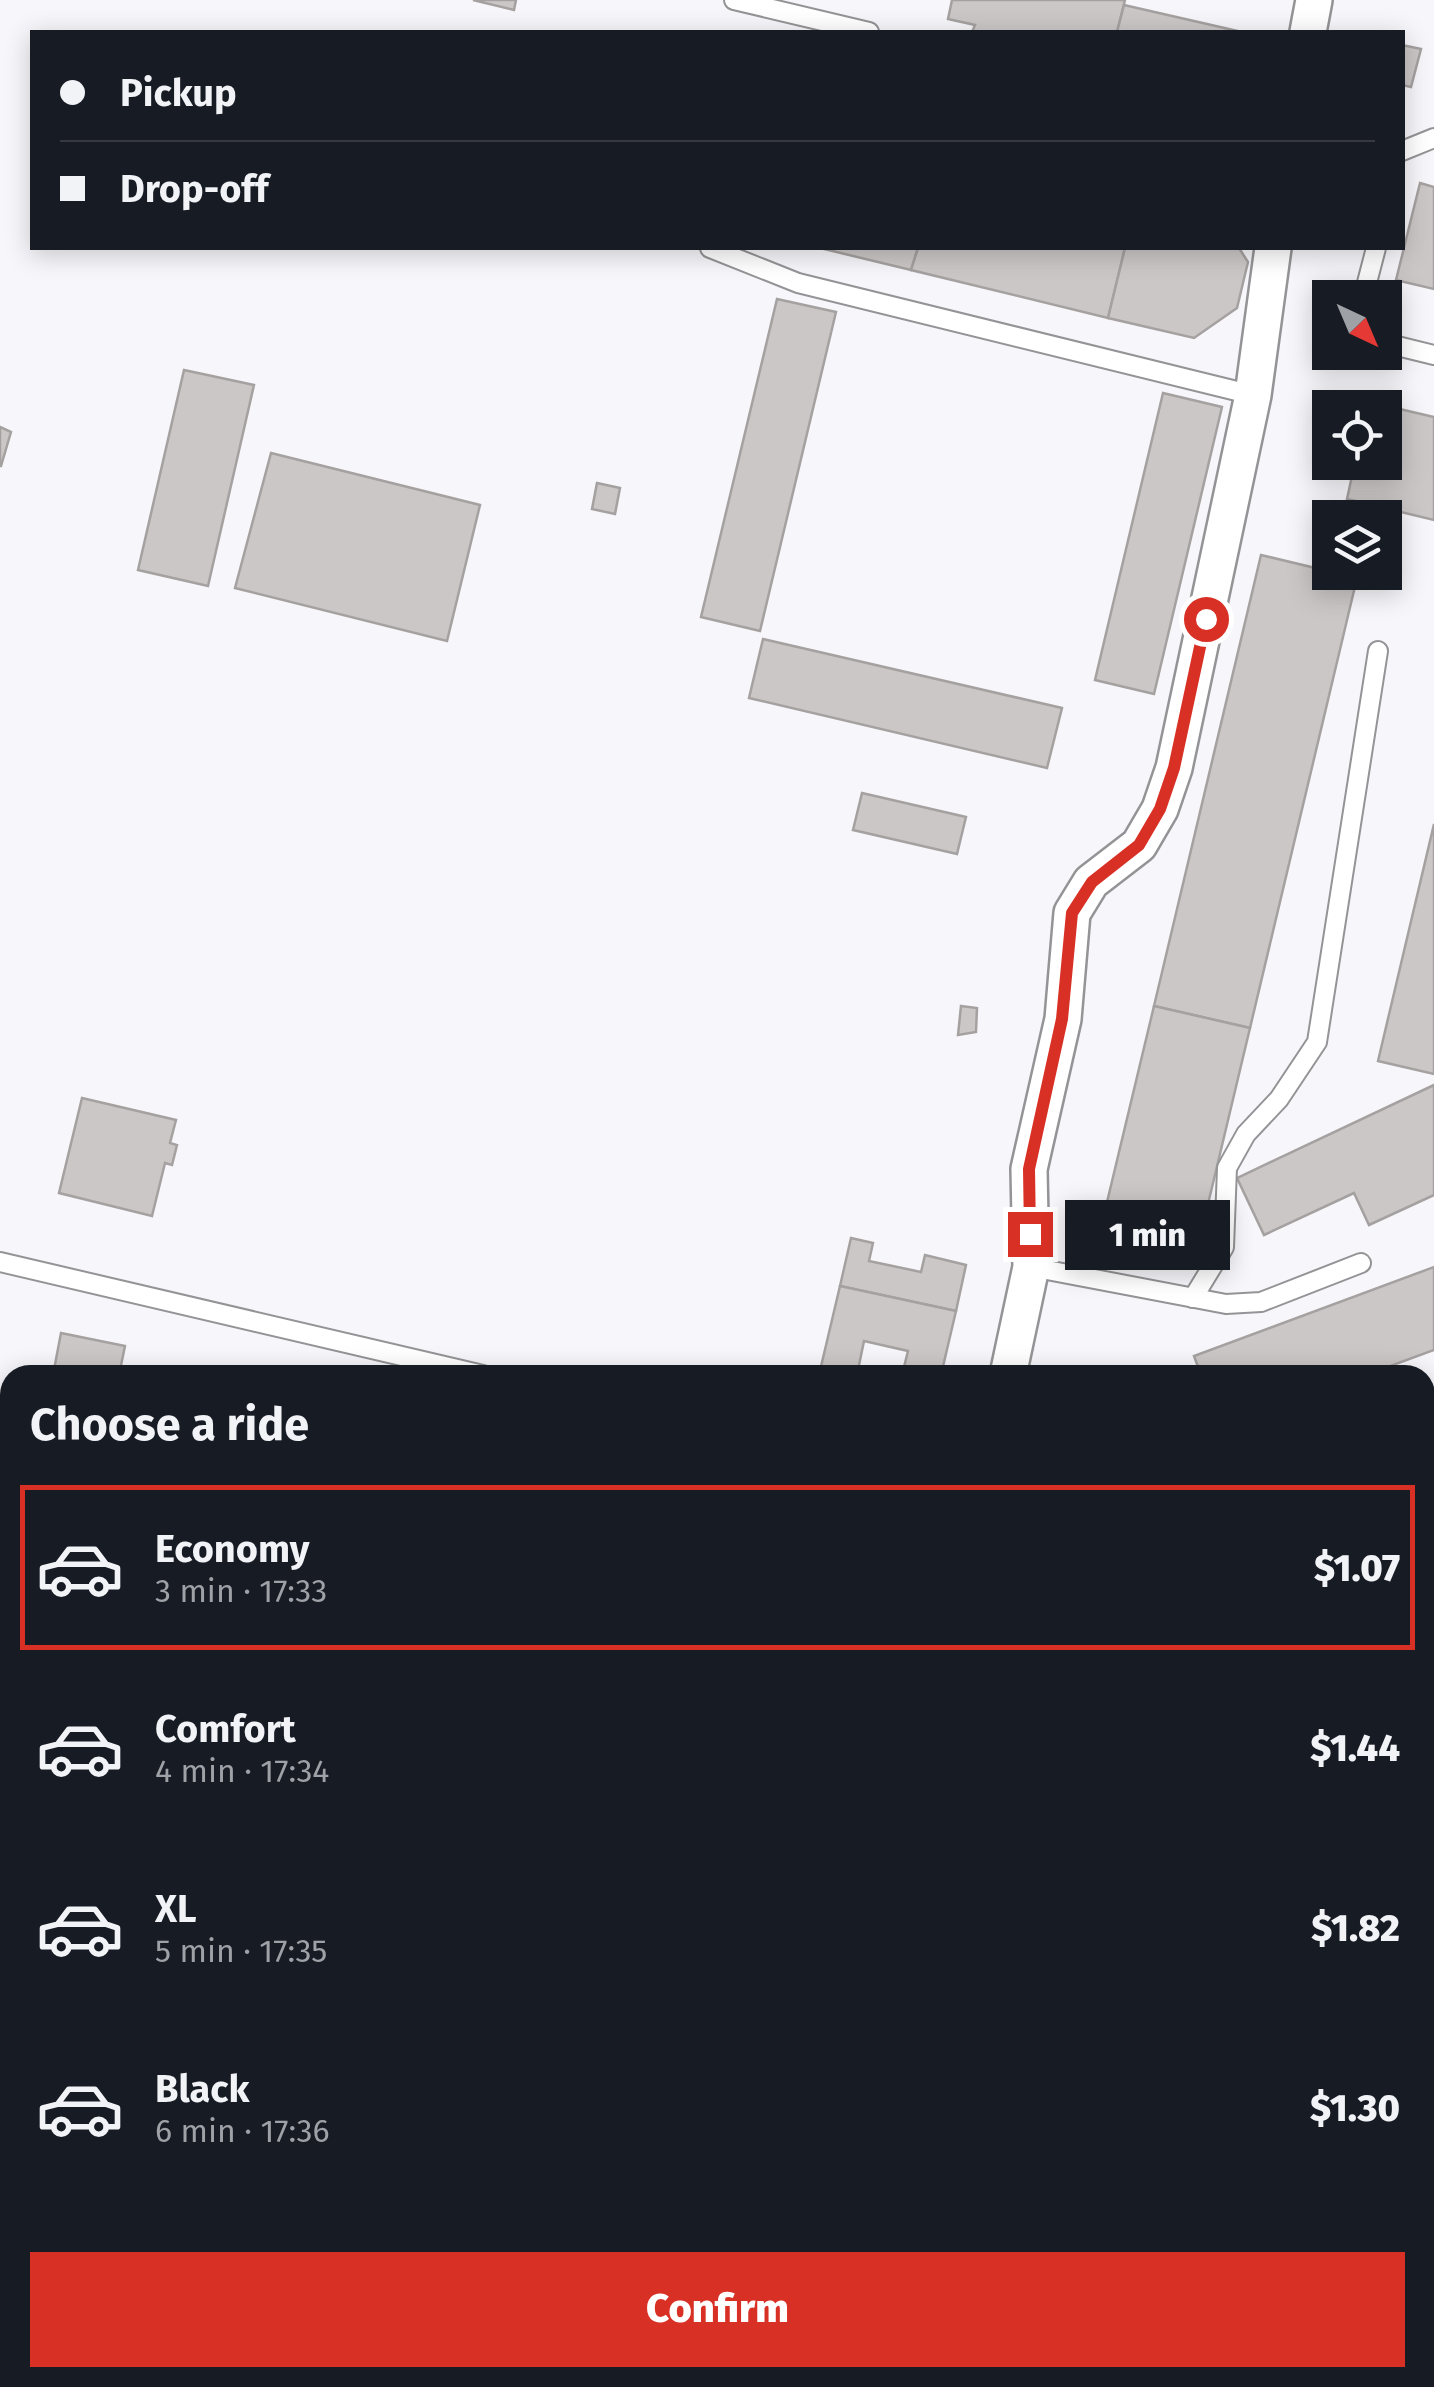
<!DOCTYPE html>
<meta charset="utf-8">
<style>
body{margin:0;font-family:"Fira Sans",sans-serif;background:#20242c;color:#f1f3f6;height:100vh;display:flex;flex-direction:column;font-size:38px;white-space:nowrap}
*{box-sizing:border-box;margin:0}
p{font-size:32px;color:#9ea1a6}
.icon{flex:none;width:55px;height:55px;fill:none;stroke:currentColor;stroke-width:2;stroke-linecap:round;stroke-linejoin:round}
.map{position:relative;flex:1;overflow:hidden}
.panel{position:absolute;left:0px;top:1365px;width:1435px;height:1022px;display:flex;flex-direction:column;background:#171b24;border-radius:30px 30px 0 0;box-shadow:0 5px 25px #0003}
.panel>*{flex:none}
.top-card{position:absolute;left:30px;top:30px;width:1375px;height:220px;border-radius:0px;box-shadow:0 5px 25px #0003;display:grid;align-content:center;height:220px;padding:0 30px;background:#171b24}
.needle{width:65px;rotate:136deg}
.fabs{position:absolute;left:1312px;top:280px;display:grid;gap:20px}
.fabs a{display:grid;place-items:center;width:90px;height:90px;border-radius:0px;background:#171b24;box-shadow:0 5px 25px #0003;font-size:50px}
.end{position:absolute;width:45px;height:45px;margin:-22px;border:12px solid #d93025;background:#fff;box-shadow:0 0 0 5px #fff}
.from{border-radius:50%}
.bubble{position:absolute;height:70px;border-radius:0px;background:#171b24;box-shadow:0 5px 25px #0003;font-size:32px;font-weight:800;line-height:70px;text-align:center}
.top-card b{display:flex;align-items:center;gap:35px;height:95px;font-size:38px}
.top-card b+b{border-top:2px solid #363941}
.top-card i{width:25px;height:25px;background:#f1f3f6}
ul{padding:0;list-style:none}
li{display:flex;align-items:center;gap:30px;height:165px;margin:0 20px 15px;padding:0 10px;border:5px solid transparent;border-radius:0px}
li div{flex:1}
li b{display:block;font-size:38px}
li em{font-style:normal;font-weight:800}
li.on{border-color:#d93025}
li>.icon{width:90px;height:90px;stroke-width:1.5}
h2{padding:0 30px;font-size:45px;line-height:120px}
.cta{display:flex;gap:20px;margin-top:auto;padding:20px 30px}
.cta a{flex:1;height:115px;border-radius:0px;background:#d93025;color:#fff;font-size:40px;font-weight:800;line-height:115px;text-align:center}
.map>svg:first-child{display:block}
.building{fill:#ccc7c7;stroke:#a6a1a1;stroke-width:2.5}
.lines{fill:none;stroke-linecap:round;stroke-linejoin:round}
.lane-casing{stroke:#949497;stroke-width:22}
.street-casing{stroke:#949497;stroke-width:40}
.lane{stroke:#fff;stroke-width:18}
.street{stroke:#fff;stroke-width:35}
.route{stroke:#d93025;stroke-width:12}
</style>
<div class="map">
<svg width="1434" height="2387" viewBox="0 0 1434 2387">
<rect width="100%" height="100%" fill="#f7f7fb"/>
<g class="building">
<polygon points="473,0 516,0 514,10"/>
<polygon points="952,0 1125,0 1117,32 972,32 975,25 948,19"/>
<polygon points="1124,5 1242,32 1117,32"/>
<polygon points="1402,45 1421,49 1411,87 1402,85"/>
<polygon points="1420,183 1434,187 1434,289 1396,280"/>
<polygon points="820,248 918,248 911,270"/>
<polygon points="918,248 1125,248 1108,318 911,270"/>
<polygon points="1125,248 1239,248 1248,262 1237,308 1194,338 1108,318"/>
<polygon points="777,299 836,312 760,631 701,617"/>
<polygon points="184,370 254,385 208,586 138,570"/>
<polygon points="1163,393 1222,407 1154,694 1095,680"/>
<polygon points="1370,402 1434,417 1434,520 1347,499 1355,462 1385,462 1385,408 1369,408"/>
<polygon points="0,427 11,432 1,466 0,466"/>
<polygon points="271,453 480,505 447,641 235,588"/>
<polygon points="597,483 620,488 615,514 592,509"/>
<polygon points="1261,555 1357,578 1250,1028 1154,1006"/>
<polygon points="763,639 1062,708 1047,768 749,698"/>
<polygon points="862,793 966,817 957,854 853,830"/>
<polygon points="1434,824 1434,1074 1378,1061"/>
<polygon points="961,1006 977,1008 976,1032 958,1035"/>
<polygon points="1154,1006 1250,1028 1198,1246 1102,1223"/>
<polygon points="1434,1085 1434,1195 1369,1225 1354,1193 1264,1235 1237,1178"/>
<polygon points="82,1098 176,1120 170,1143 177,1145 172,1165 165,1163 152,1216 59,1193"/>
<polygon points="851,1238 873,1243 869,1261 921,1272 925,1255 966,1265 956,1311 840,1286"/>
<polygon points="1434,1267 1434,1350 1366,1375 1201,1375 1194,1356"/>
<polygon points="840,1286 956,1311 941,1375 902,1375 908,1351 864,1341 857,1375 819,1375"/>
<polygon points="61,1333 125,1346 119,1375 53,1375"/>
<polygon points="0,1492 10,1495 10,1570 0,1568"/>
</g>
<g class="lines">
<g class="lane-casing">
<g id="lane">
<polyline points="734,0 869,32"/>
<polyline points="1402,151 1434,138"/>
<polyline points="710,248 798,283 1253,395"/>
<polyline points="1363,298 1376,248"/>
<polyline points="1385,343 1434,355"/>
<polyline points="0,1262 483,1375"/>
<polyline points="1031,1267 1226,1304 1261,1302 1361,1263"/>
<polyline points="1193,1298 1224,1247 1227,1168 1246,1134 1279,1099 1317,1042 1378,651"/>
</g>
</g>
<g class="street-casing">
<g id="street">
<polyline points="1308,32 1314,0"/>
<polyline points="1008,1375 1031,1267 1029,1169 1063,1019 1072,913 1091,882 1139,845 1160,809 1174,768 1253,395 1273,248"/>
<polyline points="0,1659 10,1661"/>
</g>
</g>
<use href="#lane" class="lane"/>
<use href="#street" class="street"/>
</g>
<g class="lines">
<polyline class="route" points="1030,1234 1029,1169 1062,1019 1072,913 1092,882 1139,845 1160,809 1174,768 1206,619"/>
</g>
</svg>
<div class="fabs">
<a><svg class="needle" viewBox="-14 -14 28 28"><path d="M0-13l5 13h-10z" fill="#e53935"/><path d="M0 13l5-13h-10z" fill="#9ea1a6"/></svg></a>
<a><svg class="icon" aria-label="locate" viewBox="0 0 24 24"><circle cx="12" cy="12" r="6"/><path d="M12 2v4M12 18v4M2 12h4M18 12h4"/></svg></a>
<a><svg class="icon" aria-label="layers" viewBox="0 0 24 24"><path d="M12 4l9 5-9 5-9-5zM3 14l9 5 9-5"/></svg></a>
</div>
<i class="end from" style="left:1206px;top:619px"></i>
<i class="end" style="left:1030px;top:1234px"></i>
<div class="bubble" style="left:1065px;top:1200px;width:165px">1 min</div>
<div class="top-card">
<b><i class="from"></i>Pickup</b>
<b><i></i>Drop-off</b>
</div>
<section class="panel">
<h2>Choose a ride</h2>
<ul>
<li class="on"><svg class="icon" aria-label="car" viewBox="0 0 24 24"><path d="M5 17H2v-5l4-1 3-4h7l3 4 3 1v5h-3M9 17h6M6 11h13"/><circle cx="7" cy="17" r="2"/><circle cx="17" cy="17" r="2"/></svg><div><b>Economy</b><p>3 min · 17:33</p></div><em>$1.07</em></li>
<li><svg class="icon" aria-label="car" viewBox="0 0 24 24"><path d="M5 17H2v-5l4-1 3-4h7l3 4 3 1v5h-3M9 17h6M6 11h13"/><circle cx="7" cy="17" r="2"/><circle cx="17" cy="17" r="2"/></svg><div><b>Comfort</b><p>4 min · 17:34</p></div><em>$1.44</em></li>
<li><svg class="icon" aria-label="car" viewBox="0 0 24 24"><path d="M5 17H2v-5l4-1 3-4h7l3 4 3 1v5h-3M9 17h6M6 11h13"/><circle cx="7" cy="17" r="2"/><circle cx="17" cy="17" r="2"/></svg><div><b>XL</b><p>5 min · 17:35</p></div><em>$1.82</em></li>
<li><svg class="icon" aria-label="car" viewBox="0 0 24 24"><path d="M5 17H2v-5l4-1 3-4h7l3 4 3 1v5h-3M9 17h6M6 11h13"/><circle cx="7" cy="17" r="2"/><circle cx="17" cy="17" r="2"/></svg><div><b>Black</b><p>6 min · 17:36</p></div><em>$1.30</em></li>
</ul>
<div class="cta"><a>Confirm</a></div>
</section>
</div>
